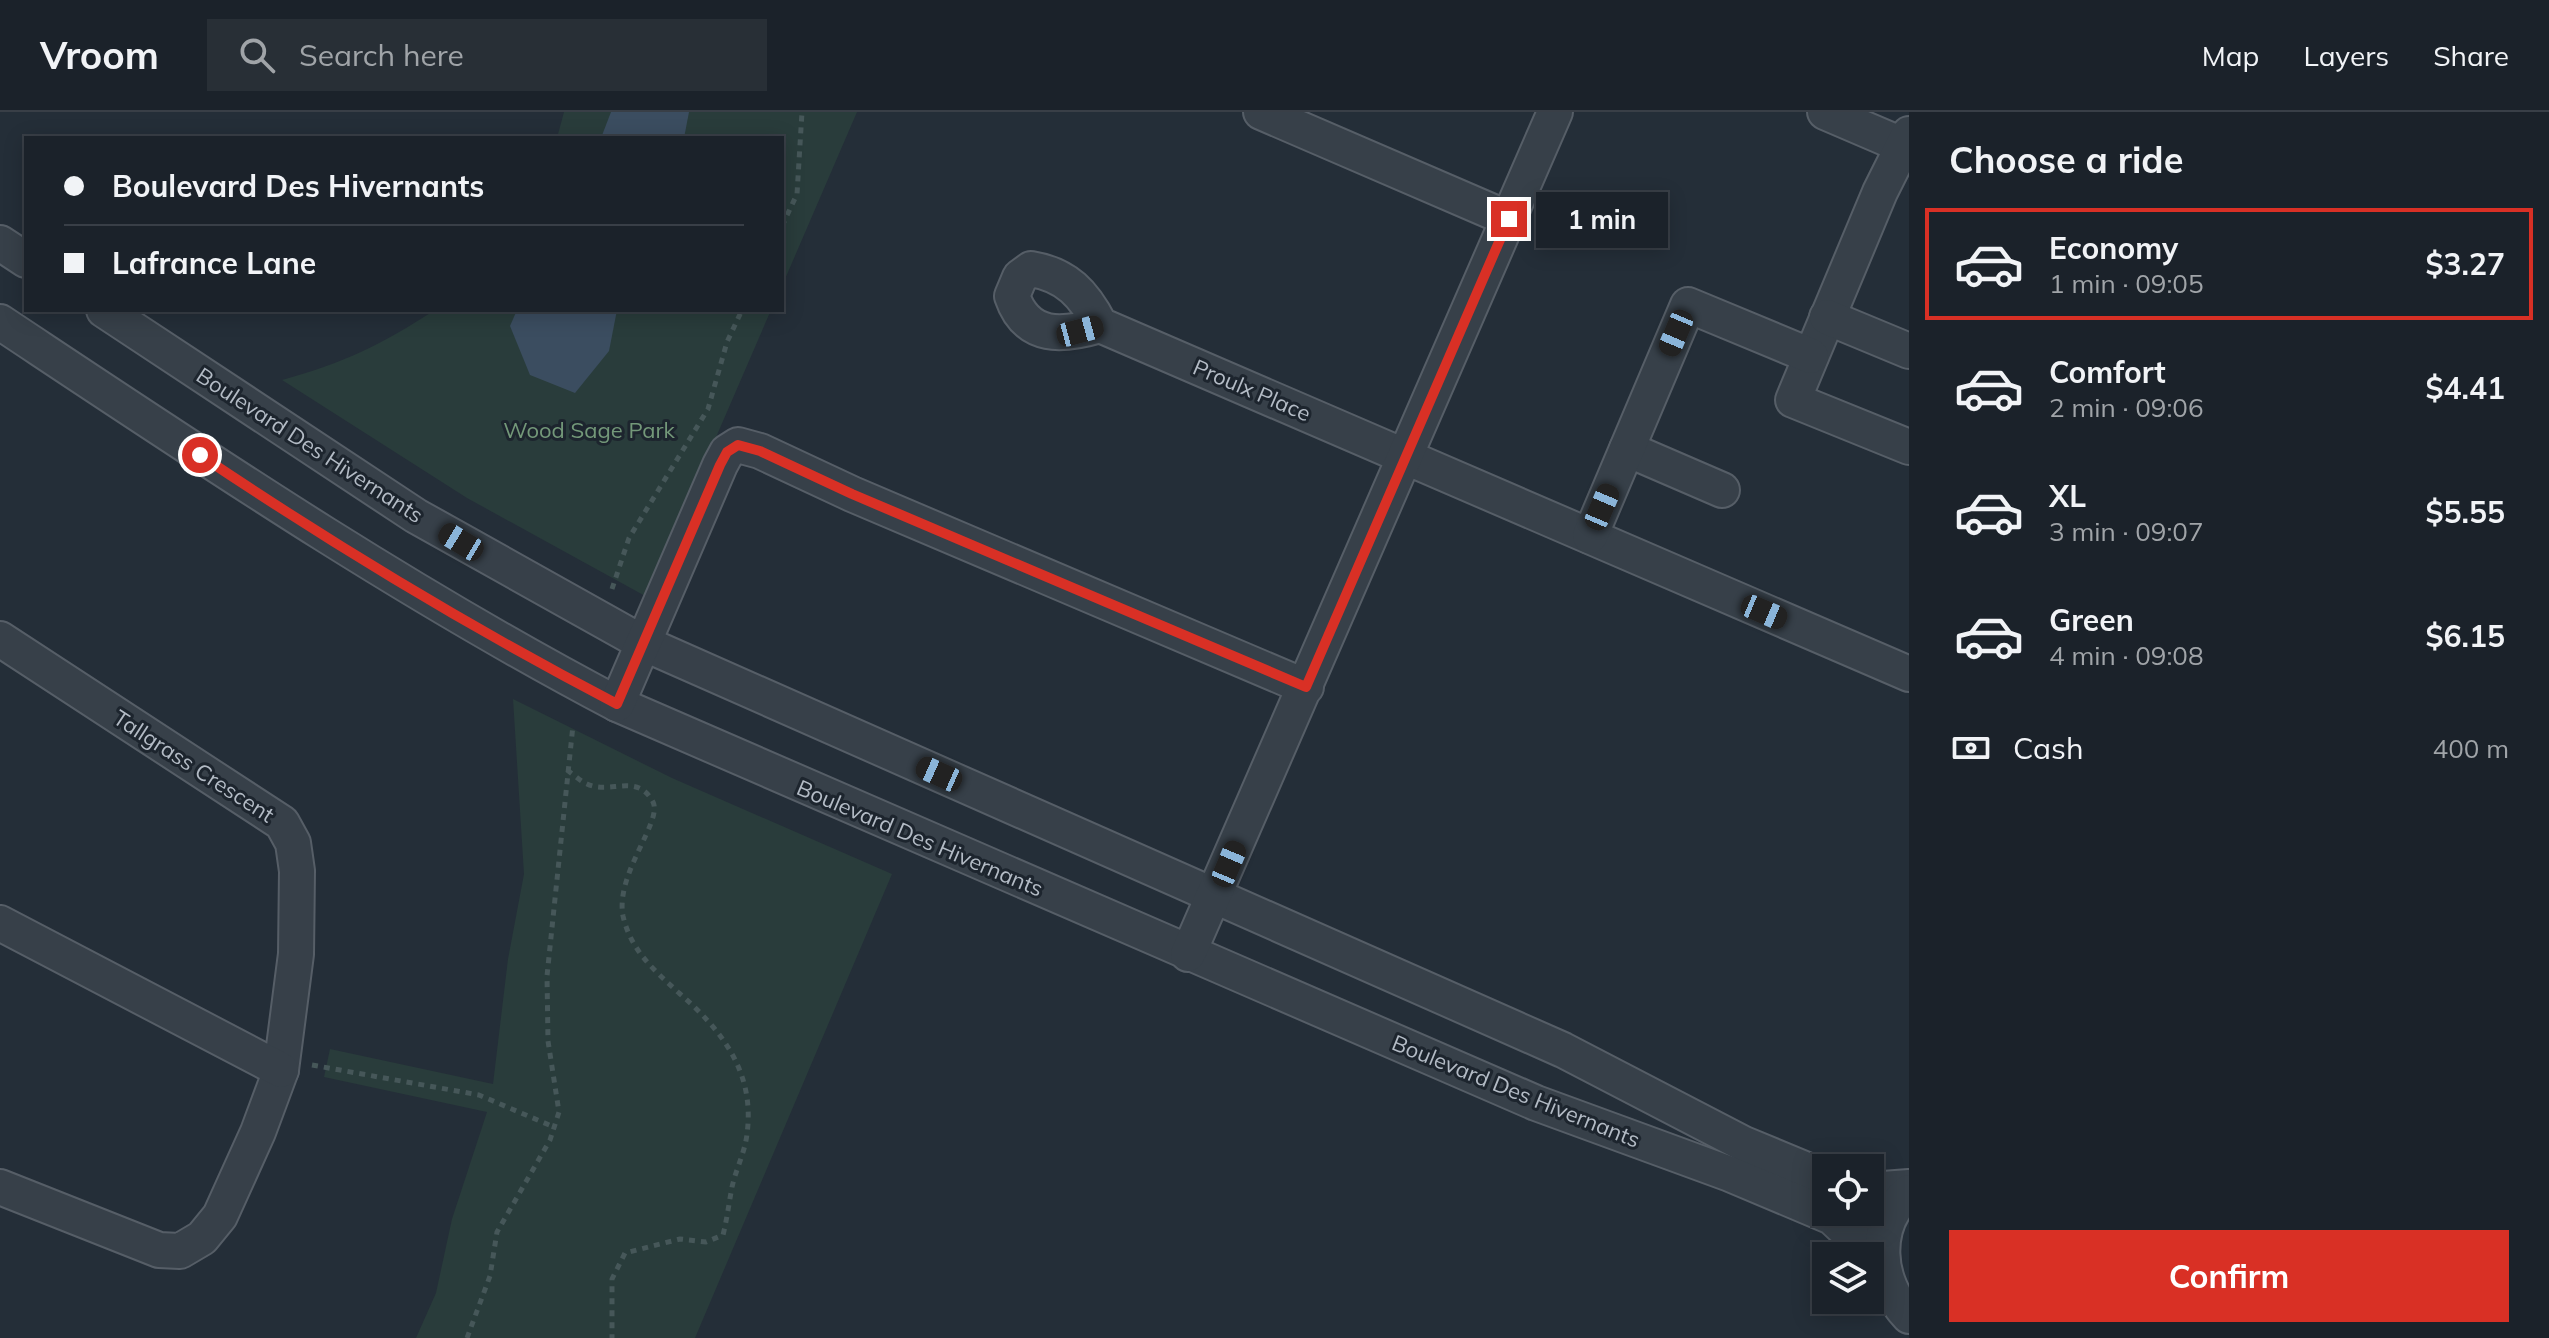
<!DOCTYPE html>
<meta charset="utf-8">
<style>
body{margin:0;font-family:Mulish,sans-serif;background:#282f36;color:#f1f3f6;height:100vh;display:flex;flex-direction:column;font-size:30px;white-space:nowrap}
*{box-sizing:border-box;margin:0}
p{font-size:26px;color:#a0a4a8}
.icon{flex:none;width:44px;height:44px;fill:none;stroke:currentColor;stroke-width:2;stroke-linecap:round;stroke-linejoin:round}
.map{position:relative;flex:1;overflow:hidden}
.details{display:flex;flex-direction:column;background:#1b222a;width:640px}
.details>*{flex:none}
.guide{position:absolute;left:24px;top:24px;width:760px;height:176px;border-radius:0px;box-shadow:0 4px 20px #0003,0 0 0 2px #393f47;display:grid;align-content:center;height:176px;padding:0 40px;background:#1b222a}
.buttons{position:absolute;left:1812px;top:1042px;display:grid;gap:16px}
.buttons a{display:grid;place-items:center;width:72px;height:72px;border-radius:0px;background:#1b222a;box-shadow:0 4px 20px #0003,0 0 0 2px #393f47;font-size:40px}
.end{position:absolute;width:36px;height:36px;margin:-18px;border:10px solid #d93025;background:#fff;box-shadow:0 0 0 4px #fff}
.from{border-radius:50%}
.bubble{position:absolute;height:56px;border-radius:0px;background:#1b222a;box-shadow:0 4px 20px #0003,0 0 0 2px #393f47;font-size:26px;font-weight:700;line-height:56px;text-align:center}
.car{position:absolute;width:24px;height:48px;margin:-24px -12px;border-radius:10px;box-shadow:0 0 6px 2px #0007;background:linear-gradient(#222 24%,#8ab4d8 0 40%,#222 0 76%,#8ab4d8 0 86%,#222 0)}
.guide b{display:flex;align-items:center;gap:28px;height:76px;font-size:30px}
.guide b+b{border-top:2px solid #393f47}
.guide i{width:20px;height:20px;background:#f1f3f6}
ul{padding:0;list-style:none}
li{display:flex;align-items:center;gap:24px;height:112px;margin:0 16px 12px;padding:0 24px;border:4px solid transparent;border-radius:0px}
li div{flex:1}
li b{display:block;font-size:30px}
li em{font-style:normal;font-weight:700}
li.current{border-color:#d93025}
li>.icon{width:72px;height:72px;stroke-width:1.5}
h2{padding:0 40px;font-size:36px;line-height:96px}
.pay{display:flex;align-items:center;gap:20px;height:88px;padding:0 40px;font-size:30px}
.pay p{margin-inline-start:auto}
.cta{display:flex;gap:16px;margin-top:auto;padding:16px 40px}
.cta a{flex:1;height:92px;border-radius:0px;background:#d93025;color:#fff;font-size:32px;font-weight:700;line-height:92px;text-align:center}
header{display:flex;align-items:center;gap:48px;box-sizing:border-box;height:112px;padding:0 40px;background:#1b222a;border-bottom:2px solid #393f47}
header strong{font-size:38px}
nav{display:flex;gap:44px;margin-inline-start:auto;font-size:28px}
.search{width:560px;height:72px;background:#282f36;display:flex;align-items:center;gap:20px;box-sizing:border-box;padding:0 28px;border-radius:0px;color:#a0a4a8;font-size:30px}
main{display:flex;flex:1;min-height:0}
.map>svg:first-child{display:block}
.green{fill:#293c3b}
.water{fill:#3b4d60}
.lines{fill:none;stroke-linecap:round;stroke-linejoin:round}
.minor-casing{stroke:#565e67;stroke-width:38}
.path{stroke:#465759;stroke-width:5;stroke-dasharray:6 6;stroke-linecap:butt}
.minor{stroke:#374049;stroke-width:34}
.route{stroke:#d93025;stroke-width:10}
.labels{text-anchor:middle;stroke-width:6;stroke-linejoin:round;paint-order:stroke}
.street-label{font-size:22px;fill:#b3bbc5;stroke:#1d252e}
.park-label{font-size:22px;fill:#739879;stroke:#1d252e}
</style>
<header>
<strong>Vroom</strong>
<div class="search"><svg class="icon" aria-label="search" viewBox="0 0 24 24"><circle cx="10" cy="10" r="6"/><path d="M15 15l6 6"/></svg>Search here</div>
<nav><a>Map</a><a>Layers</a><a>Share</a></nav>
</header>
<main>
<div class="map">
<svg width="1909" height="1226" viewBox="0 0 1909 1226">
<rect width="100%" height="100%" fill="#242e38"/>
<g class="green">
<polygon points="564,0 857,0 782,174 782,26 557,26"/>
<path d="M 435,198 L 771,198 L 647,485 L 467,386 L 282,268 C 344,251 381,233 435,198 Z"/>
<polygon points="513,587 672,666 892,762 695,1226 416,1226 436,1181 452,1107 487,1000 324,965 330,937 493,972 508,847 524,762"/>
</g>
<g class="water">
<polygon points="611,0 689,0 684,26 601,26"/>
<polygon points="517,198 617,198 609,239 575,281 530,263 510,214"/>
</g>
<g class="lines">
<g class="minor-casing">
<g id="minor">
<polyline points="1261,0 1509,107"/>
<polyline points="1825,0 1909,36"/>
<polyline points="1909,22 1880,80 1793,288 1909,335"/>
<polyline points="0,131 26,148"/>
<polyline points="104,198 416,404 643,531 1563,938 1744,1032 1826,1066"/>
<polyline points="1827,205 1909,239"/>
<path d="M 0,210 C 202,344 402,479 617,592 L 1536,991 L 1730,1062 L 1832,1105 L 1882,1152"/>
<path d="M 1100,213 C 1084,182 1067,163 1031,157 L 1020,165 L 1012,184 C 1027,228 1063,224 1100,213 L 1909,562"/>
<polyline points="1627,337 1722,378"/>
<polyline points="1590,424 1688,193 1811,244"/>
<polyline points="0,527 282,711 293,731 297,759 296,842 281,958 258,1020 220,1104 202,1126 180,1139 159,1138 0,1075"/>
<polyline points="617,592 720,353 727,340 738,333 760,339 852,382 1306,575"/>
<polyline points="0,811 281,958"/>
<polyline points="1188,842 1555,0"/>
<polyline points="1870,1078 1909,1075"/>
<path d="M 1909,1080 C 1871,1113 1876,1170 1909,1204"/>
</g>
</g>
<g class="path">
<polyline points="782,114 797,82 802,0"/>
<polyline points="612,477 629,426 708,297 727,230 742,198"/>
<path d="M 567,658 C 573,662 580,669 587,672 C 610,683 637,660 653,690 C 663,709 615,762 623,804 C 631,839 654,858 679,881 C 724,920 755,962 747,1022 C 745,1040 736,1057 732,1075 C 729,1091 727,1107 723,1123 L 706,1130 L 680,1127 L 625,1141 L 612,1167 L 612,1226"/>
<polyline points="312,953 479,983 554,1015"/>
<polyline points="467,1226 490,1164 497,1120 550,1028 559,1000 548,929 547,864 573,613"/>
</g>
<use href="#minor" class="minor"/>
</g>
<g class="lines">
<path class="route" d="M 200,343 C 334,433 473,517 617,592 L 720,353 L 727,340 L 738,333 L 760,339 L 852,382 L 1306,575 L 1509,107"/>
</g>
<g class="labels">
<g class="street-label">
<text transform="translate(1252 278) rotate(23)" y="8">Proulx Place</text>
<text transform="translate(310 333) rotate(33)" y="8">Boulevard Des Hivernants</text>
<text transform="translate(194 654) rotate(33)" y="8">Tallgrass Crescent</text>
<text transform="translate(920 726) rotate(23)" y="8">Boulevard Des Hivernants</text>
<text transform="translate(1516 979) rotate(22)" y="8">Boulevard Des Hivernants</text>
</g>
<g class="park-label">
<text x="589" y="326">Wood Sage Park</text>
</g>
</g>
</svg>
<div class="buttons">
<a><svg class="icon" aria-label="locate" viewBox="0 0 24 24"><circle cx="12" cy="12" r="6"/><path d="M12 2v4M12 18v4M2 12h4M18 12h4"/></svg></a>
<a><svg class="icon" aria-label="layers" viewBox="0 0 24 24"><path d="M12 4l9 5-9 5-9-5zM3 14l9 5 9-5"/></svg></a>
</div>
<i class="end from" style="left:200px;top:343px"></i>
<i class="end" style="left:1509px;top:107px"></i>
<div class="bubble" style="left:1536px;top:80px;width:132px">1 min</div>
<i class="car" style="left:1080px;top:219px;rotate:75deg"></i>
<i class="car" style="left:1676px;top:221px;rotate:203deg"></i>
<i class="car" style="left:1602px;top:395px;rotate:23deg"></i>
<i class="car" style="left:461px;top:430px;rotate:301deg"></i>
<i class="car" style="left:1764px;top:500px;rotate:113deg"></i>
<i class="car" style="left:939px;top:662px;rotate:294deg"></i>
<i class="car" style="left:1229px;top:752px;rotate:23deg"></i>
<div class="guide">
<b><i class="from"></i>Boulevard Des Hivernants</b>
<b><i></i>Lafrance Lane</b>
</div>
</div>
<section class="details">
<h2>Choose a ride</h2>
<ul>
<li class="current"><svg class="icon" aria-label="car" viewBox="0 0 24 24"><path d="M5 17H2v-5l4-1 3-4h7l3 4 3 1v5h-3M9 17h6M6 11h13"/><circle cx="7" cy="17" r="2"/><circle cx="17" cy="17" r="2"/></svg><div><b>Economy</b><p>1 min · 09:05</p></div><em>$3.27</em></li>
<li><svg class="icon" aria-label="car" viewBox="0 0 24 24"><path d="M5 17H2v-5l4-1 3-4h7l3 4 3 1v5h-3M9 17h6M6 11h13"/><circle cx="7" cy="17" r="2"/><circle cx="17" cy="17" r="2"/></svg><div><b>Comfort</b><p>2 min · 09:06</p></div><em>$4.41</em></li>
<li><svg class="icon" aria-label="car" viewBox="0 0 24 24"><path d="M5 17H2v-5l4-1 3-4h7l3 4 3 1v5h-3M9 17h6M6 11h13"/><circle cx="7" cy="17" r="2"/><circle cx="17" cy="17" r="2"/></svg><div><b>XL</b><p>3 min · 09:07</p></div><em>$5.55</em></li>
<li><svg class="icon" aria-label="car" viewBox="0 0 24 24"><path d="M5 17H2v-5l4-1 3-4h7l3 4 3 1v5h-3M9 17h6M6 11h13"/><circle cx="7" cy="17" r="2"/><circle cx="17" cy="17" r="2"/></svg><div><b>Green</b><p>4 min · 09:08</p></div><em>$6.15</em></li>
</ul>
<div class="pay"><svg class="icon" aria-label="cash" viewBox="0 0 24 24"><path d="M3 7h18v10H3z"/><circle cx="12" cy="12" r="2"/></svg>Cash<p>400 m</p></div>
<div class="cta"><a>Confirm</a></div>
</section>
</main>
